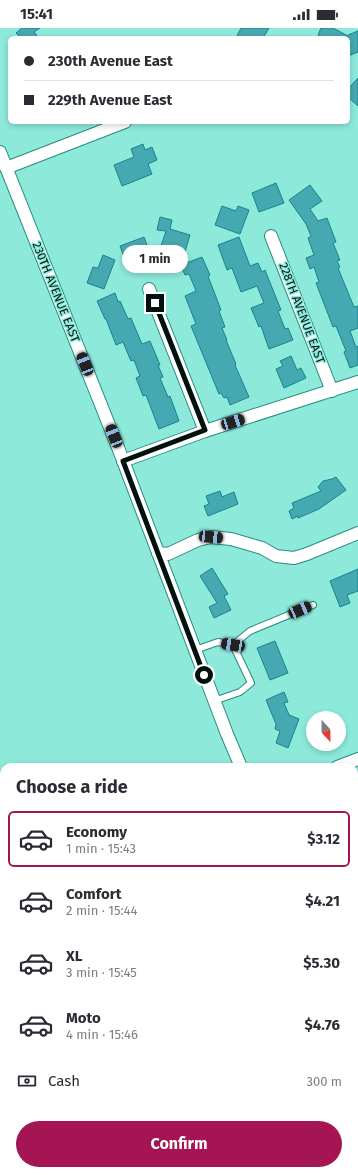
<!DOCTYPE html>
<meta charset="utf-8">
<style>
body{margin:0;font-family:"Fira Sans",sans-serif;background:#f7f7f7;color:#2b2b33;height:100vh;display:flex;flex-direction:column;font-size:15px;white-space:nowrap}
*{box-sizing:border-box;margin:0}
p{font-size:13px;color:#7c7c81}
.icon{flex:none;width:22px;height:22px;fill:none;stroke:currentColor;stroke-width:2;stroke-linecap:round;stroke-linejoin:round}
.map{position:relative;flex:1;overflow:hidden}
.sheet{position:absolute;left:0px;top:735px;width:358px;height:412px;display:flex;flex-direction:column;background:#fff;border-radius:12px 12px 0 0;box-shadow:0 2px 6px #0003}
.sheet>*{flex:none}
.hud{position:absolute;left:8px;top:8px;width:342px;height:88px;border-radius:6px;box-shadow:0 2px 6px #0003;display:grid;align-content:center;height:88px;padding:0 16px;background:#fff}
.needle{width:26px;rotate:158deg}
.buttons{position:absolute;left:306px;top:683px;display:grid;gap:8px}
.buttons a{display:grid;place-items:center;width:40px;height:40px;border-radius:50%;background:#fff;box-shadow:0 2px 6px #0003;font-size:20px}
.end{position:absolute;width:18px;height:18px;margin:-9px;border:5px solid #00110e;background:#fff;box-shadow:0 0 0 2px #fff}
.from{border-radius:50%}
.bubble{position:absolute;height:28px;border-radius:14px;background:#fff;box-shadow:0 2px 6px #0003;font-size:13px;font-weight:700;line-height:28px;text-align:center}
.car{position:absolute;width:12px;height:24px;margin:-12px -6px;border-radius:5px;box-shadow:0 0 3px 1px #0007;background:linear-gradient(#222 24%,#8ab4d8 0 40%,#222 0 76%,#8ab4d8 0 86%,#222 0)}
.hud b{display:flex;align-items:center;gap:14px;height:38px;font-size:15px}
.hud b+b{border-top:1px solid #e1e1e2}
.hud i{width:10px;height:10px;background:#2b2b33}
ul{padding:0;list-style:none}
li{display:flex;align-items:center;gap:12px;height:56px;margin:0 8px 6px;padding:0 8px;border:2px solid transparent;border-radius:6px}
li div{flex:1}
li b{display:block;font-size:15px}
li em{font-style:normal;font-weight:700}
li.active{border-color:#a51453}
li>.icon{width:36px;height:36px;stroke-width:1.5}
h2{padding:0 16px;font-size:18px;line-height:48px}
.pay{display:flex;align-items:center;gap:10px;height:44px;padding:0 16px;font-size:15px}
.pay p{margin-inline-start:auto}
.cta{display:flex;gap:8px;margin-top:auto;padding:8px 16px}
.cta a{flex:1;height:46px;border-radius:24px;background:#a51453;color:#fff;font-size:16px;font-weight:700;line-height:46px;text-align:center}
.status{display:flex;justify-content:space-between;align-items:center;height:28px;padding:0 20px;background:#fff;direction:ltr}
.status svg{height:11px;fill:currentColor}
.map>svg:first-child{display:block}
.forest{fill:url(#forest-firs)}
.building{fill:#46a8b0;stroke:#15858d}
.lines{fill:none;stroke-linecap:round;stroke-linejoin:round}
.lane-casing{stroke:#288b7e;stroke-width:8}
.street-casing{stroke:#288b7e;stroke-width:14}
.lane{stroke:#fff;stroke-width:6}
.street{stroke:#fff;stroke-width:12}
.route{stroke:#00110e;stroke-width:5}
.labels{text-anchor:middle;stroke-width:3;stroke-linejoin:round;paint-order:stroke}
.street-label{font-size:12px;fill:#00110e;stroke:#8deadb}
</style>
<div class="status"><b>15:41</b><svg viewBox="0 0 49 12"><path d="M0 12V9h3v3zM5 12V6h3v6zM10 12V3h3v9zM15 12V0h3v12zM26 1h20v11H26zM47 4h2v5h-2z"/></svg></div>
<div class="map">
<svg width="358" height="1147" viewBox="0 0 358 1147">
<defs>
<pattern id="forest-firs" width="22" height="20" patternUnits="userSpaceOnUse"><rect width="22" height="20" fill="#ab9ac7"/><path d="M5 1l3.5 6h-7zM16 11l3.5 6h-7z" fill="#897ca0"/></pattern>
</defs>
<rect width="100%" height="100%" fill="#8deadb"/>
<g class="forest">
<polygon points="354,1063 358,1071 358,1114 354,1112"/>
<polygon points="199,1143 300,1143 302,1147 197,1147"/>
</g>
<g class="building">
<polygon points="22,0 40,0 34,4 39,10 21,10 16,5"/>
<polygon points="241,0 269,0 263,10 236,10"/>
<polygon points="321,0 333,0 348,8 348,7 358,3 358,24 348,28 348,10 323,10 318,7"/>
<polygon points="358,50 358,78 348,69 348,61"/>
<polygon points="143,116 145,122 152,119 157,132 148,136 152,146 122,158 114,137 134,129 131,121"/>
<polygon points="276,155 284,175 259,184 252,165"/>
<polygon points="310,157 322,173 310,181 318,193 327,190 336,214 333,215 340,232 337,233 340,239 338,240 354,279 358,278 358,300 350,303 356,319 358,318 358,337 350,340 344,324 346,323 336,298 333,299 316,255 319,254 314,239 310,241 306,230 314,227 308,210 311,208 306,196 289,172"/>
<polygon points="222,178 236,183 238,178 249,182 240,206 215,197"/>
<polygon points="160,189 172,192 170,201 190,207 181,237 202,229 210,247 208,248 221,282 219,283 225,299 222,300 227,312 226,312 236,336 235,337 249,369 230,377 227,369 224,370 221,365 219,366 191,298 196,296 185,268 196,263 189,246 185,247 177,229 173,228 174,225 160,221 166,203 157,202"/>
<polygon points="144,209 151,228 127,237 120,218"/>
<polygon points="239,209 250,238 258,235 262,244 265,242 281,282 278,283 285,301 288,300 293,312 269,321 261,298 259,299 251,280 264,275 257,258 241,264 232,240 227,242 218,217"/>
<polygon points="103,227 115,232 104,261 87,255 93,239 98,240"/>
<polygon points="115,265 118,274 120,273 128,291 131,290 142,316 150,313 160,337 158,337 163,349 160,350 168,369 170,368 179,393 159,401 146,367 143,368 136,350 140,348 134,332 131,333 123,314 116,317 106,291 105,291 97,273"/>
<polygon points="291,328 297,342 301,340 306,350 284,360 276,341 283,338 280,333"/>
<polygon points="336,449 346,462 319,481 298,490 298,488 292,491 289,483 294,480 292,475 321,463 318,459 323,453 332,451"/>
<polygon points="220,463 222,469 234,464 238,476 208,488 204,478 209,476 206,468"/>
<polygon points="212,540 228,566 224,568 231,582 214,590 209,579 217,575 200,548"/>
<polygon points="358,541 358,563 347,567 350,575 340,579 330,553"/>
<polygon points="275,613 288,645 270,652 257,620"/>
<polygon points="284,664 288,674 284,675 289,687 299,691 288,720 276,715 280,703 275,701 276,696 266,672"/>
</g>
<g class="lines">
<g class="lane-casing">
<g id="lane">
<polyline points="233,617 250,603 313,577"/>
<polyline points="195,622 218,614 233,617 251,655 240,664 214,673"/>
</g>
</g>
<g class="street-casing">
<g id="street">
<polyline points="0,124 119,422 227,706 241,739"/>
<polyline points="6,140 125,94"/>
<polyline points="271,208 332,363"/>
<polyline points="149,261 205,403"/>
<polyline points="123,433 205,403 358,354"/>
<polyline points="158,525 168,526 198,512 211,509 231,511 262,520 276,528 294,530 307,526 358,505"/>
<polyline points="337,739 358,731"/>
<polyline points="354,1021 358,1031"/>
</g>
</g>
<use href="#lane" class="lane"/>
<use href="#street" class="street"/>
</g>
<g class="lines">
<polyline class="route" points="155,275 205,402 123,433 204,647"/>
</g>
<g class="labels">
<g class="street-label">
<text transform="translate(56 264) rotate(68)" y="4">230TH AVENUE EAST</text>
<text transform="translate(302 285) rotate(69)" y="4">228TH AVENUE EAST</text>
</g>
</g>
</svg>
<div class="buttons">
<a><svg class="needle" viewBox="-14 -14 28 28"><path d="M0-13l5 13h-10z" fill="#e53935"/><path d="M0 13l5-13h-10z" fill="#7c7c81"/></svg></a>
</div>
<i class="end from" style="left:204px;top:647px"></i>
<i class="end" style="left:155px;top:275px"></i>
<div class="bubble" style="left:122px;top:217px;width:66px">1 min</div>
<i class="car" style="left:85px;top:336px;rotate:338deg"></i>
<i class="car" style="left:233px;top:394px;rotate:73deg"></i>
<i class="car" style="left:114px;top:408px;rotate:338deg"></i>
<i class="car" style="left:211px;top:509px;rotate:95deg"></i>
<i class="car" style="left:300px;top:582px;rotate:67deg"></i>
<i class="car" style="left:233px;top:617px;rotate:279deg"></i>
<div class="hud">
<b><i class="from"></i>230th Avenue East</b>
<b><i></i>229th Avenue East</b>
</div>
<section class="sheet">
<h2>Choose a ride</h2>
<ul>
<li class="active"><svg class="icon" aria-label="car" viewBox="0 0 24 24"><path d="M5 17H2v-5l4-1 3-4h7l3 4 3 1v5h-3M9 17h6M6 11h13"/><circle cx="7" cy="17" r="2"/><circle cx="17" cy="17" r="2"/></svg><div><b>Economy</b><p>1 min · 15:43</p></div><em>$3.12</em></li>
<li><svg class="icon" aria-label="car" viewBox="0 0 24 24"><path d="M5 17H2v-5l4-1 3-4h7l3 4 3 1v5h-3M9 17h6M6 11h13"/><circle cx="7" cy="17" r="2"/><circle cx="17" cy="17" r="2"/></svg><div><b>Comfort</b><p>2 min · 15:44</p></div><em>$4.21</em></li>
<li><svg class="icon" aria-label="car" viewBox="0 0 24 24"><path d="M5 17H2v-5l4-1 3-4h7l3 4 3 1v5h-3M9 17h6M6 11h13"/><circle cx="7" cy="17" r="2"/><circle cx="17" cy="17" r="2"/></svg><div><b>XL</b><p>3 min · 15:45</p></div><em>$5.30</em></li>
<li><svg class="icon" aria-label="car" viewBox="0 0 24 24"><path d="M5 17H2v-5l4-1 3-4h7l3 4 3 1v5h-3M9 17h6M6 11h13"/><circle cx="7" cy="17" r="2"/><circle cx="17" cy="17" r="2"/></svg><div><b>Moto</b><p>4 min · 15:46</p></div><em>$4.76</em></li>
</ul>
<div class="pay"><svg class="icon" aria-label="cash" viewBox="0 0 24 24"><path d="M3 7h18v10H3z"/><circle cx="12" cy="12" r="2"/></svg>Cash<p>300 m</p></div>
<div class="cta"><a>Confirm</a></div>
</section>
</div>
